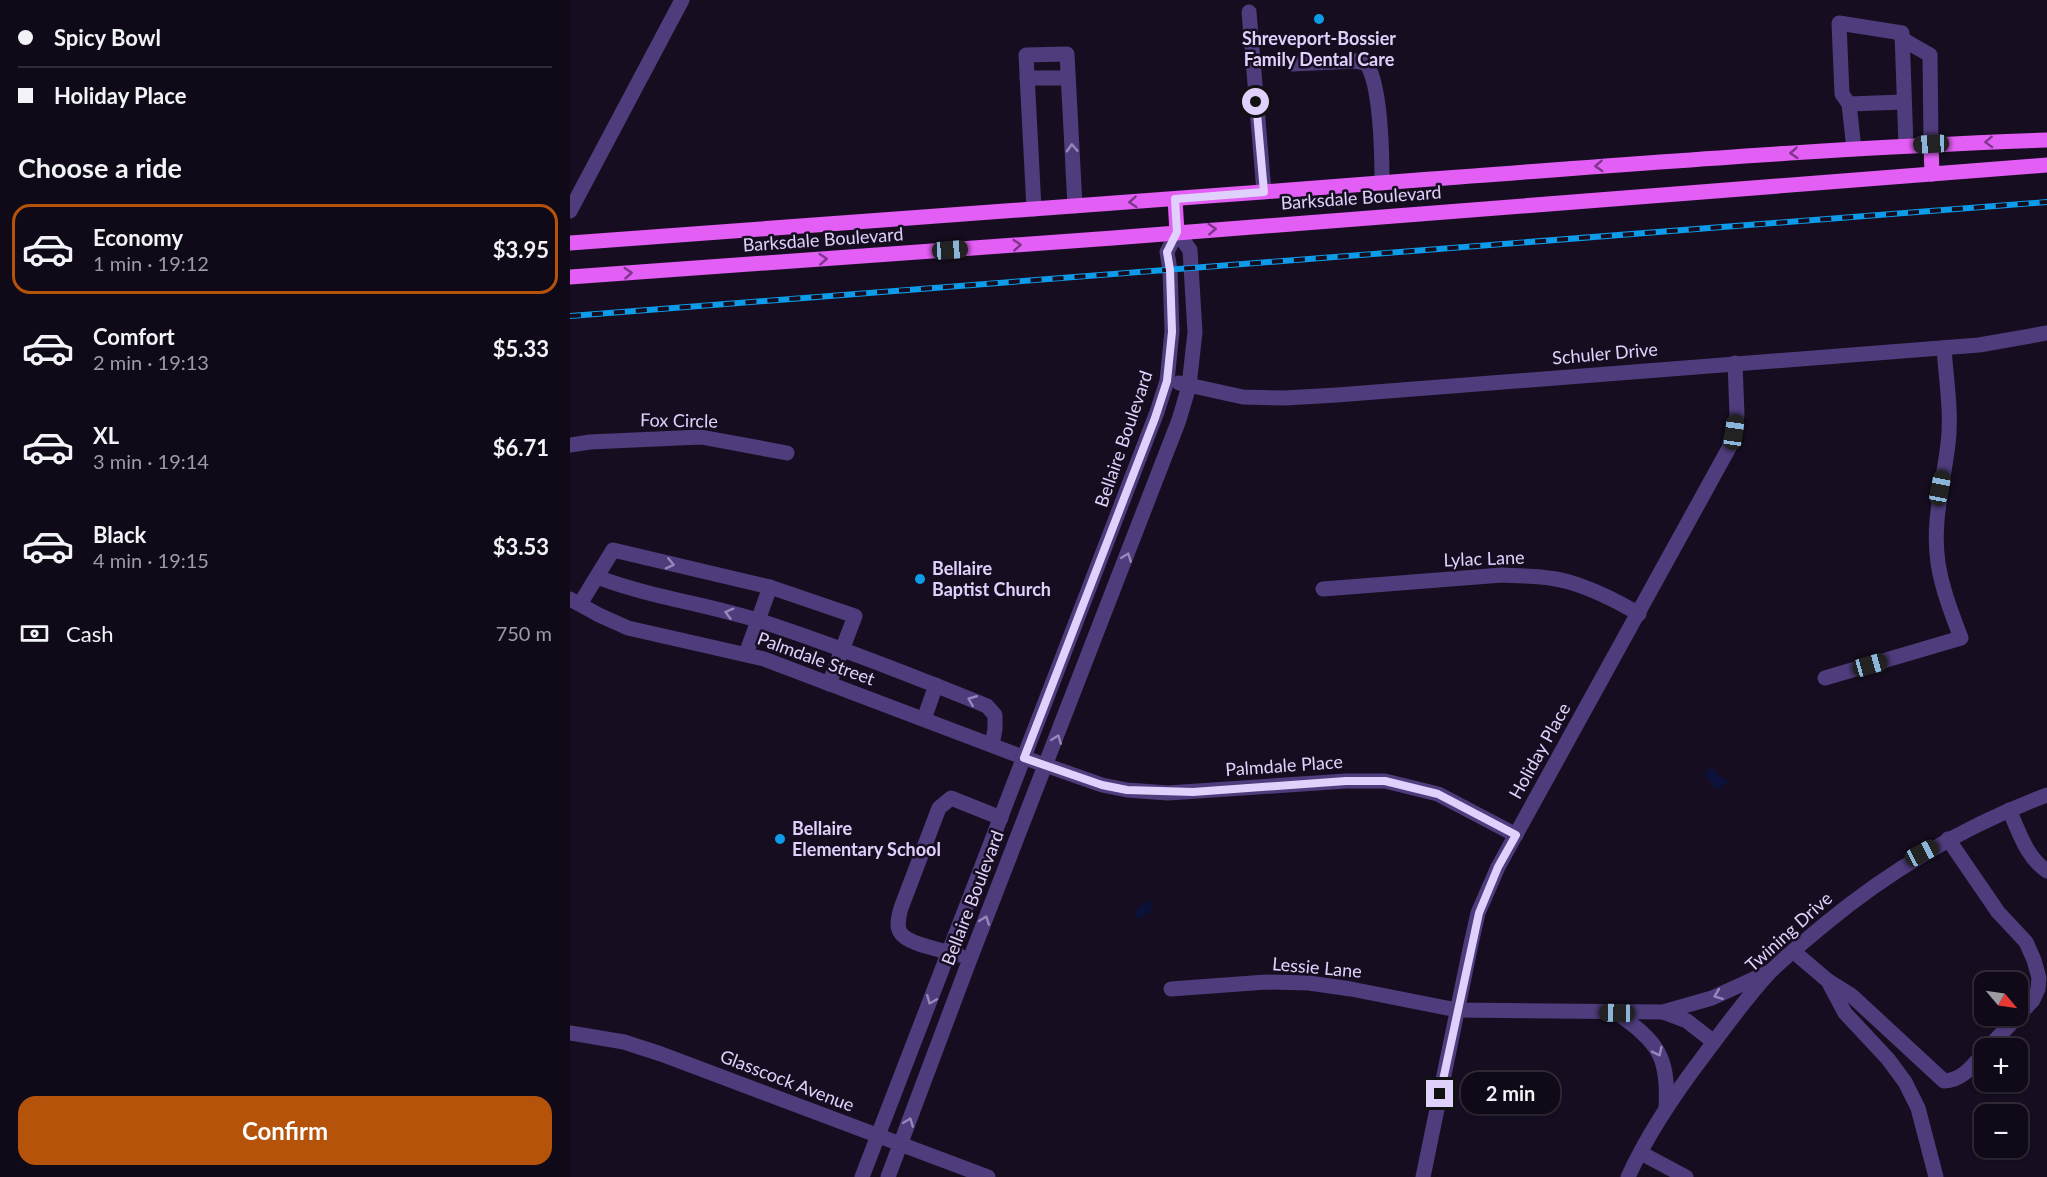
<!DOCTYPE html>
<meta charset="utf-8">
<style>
body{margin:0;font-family:Lato,sans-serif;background:#191321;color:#f1f3f6;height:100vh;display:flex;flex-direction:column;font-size:22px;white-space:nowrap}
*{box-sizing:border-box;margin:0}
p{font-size:20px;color:#9c9aa2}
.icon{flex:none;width:33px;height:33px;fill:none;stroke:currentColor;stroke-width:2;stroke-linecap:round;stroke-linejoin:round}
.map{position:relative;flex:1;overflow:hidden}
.sheet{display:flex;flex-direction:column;background:#100a18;width:570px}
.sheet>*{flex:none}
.top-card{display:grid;align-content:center;height:132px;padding:0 18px;background:#100a18}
.needle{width:39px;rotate:119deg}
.controls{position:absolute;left:1404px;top:972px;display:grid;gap:12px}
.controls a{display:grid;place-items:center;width:54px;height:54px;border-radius:12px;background:#100a18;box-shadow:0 2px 4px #0004,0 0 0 2px #302b37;font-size:30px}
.end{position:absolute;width:27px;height:27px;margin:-14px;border:8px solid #e0d0fc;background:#111;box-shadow:0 0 0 3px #111}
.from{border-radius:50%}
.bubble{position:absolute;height:42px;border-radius:18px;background:#100a18;box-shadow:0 2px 4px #0004,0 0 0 2px #302b37;font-size:20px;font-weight:700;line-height:42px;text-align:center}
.car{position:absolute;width:18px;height:36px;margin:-18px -9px;border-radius:8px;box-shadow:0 0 4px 2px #0007;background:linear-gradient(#222 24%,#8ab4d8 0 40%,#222 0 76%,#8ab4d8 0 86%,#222 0)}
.top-card b{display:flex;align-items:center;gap:21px;height:57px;font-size:22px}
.top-card b+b{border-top:2px solid #302b37}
.top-card i{width:15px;height:15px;background:#f1f3f6}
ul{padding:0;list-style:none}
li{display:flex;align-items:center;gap:18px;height:90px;margin:0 12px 9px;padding:0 6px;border:3px solid transparent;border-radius:18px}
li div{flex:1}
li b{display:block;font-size:22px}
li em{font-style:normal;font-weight:700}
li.selected{border-color:#b45309}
li>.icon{width:54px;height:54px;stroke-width:1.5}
h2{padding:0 18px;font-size:27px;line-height:72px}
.pay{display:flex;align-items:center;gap:15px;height:66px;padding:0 18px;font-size:22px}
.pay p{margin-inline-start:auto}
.cta{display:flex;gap:12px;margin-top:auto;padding:12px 18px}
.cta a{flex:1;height:69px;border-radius:18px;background:#b45309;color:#fff;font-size:24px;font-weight:700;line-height:69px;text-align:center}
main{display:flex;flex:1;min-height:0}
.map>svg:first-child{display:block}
.water{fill:#0c113a}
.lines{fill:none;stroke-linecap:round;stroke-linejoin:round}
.minor{stroke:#4f3c7c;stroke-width:15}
.major{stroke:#e35ef5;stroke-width:15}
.rail-casing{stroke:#0e9be9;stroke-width:6}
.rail{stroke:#160e20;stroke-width:4;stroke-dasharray:11;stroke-linecap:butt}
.oneway{stroke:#7c368a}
.oneway2{stroke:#9886bc}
.route{stroke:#e0d0fc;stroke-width:8}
.poi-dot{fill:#0e9be9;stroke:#160e20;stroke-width:2}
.labels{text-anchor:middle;stroke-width:5;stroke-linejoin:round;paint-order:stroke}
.poi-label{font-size:18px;font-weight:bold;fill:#e0d0fc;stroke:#160e20;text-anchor:start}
.street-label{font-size:18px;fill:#e0d0fc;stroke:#160e20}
</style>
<main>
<section class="sheet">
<div class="top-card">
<b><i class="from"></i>Spicy Bowl</b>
<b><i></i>Holiday Place</b>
</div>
<h2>Choose a ride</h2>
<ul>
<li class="selected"><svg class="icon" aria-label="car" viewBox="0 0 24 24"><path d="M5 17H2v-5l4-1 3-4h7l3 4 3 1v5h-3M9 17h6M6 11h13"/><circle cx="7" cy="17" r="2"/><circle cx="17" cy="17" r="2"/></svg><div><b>Economy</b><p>1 min · 19:12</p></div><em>$3.95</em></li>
<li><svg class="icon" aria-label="car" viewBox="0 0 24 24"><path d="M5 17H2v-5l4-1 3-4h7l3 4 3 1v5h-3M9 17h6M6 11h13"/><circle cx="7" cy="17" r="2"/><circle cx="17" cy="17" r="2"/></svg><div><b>Comfort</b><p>2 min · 19:13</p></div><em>$5.33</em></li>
<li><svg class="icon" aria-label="car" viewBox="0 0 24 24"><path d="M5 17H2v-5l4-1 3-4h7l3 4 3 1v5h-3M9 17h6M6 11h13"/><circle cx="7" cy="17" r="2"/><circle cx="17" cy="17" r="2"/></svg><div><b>XL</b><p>3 min · 19:14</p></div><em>$6.71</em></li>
<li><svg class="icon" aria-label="car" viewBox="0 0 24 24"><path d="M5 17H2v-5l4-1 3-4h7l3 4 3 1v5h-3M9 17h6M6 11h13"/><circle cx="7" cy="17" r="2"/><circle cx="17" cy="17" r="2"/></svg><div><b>Black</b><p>4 min · 19:15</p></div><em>$3.53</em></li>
</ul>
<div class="pay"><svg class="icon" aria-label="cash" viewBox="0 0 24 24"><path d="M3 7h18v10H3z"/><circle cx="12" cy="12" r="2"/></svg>Cash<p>750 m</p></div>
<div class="cta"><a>Confirm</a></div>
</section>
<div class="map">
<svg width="1477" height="1177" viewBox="0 0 1477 1177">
<rect width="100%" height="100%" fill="#160e20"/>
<g class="water">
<polygon points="1142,767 1150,777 1155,778 1158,782 1147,790 1133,773"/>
<polygon points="576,901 581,903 582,912 575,914 571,918 565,918 567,909"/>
</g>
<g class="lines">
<g class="minor">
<polyline points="679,12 694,192"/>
<polyline points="1332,39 1360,55 1361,144"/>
<path d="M 722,64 L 785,61 L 796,63 C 811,84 812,155 812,183"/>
<polyline points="457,78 498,78"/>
<polyline points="1279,104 1333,102"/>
<polyline points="1284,149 1279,104 1272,94 1269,23 1332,33 1336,146"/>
<polyline points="464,209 456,55 497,54 505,206"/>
<polyline points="0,211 112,0"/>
<polyline points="609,383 673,397 715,398 767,395 1409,345 1477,333"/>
<polyline points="0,445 20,442 131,437 217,453"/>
<path d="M 27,577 C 80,597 136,604 190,621 C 267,646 343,676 417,706 L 425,715 L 425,729 L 422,745"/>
<path d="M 753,589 L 932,575 C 954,576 977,576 999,582 C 1023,589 1047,601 1069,614"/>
<polyline points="0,599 29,615 58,628 194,659 455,758 532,785 557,790 598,793 776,781 815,781 868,794 946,835"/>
<polyline points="10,604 43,550 200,587 285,616 259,684"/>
<polyline points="176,654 200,587"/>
<path d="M 1255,678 L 1391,638 C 1382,614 1372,589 1368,563 C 1362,522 1373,485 1378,444 C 1382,413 1376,379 1374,348"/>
<polyline points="354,719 366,685"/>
<path d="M 1439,810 C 1450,833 1456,857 1477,871"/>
<polyline points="1378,839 1428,912 1456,942 1464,960 1469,978 1468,989 1463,1000 1418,1048"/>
<path d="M 1223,951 L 1257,980 L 1281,995 L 1374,1081 C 1393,1080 1403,1065 1414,1053"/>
<path d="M 389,955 C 374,950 337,945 330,932 C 326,925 329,916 331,908 L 369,808 L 381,798 L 431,818"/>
<polyline points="1258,981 1275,1013 1318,1059 1335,1082 1348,1108 1366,1177"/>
<polyline points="601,989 696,982 739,983 781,989 887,1010 1093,1012 1142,998 1201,971"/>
<polyline points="1093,1012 1117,1021 1144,1042"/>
<path d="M 1047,1013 C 1087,1042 1099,1055 1096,1107"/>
<polyline points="0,1033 54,1042 91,1054 418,1177"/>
<polyline points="1071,1153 1116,1177"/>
<polyline points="292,1177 587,412 597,381 602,331 600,270 597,252 607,232 620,250 625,332 619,386 609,420 400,959 318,1177"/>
<polyline points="853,1177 901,944 908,913 928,867 1159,448 1167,415 1165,363"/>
<path d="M 1058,1177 C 1078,1133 1106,1092 1135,1054 C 1156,1026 1176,998 1200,972 C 1217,955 1236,940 1255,924 C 1323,868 1394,826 1477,795"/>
</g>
<g class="major">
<polyline points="1361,144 1362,174"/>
<polyline points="605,199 607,232"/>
<path d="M 0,243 C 287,224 574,201 861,179 C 1066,164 1271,147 1477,140"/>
<polyline points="0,277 543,238 1477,165"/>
</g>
<g class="rail-casing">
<polyline id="rail" points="0,316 1477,202"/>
</g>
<use href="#rail" class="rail"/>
</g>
<defs><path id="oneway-chevron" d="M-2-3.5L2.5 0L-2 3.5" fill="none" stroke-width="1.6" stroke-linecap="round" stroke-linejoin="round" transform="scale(1.5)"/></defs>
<g class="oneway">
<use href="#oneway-chevron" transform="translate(1419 142) rotate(178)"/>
<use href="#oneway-chevron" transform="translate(1224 153) rotate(176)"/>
<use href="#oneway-chevron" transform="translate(1029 166) rotate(176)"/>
<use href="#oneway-chevron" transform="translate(563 202) rotate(176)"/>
<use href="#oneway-chevron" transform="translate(642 229) rotate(-4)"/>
<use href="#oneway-chevron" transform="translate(447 245) rotate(-4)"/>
<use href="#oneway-chevron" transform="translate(253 259) rotate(-4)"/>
<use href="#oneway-chevron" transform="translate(58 273) rotate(-4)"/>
</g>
<g class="oneway2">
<use href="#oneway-chevron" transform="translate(502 148) rotate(-93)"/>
<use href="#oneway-chevron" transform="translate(557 557) rotate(-69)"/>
<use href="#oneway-chevron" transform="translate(100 564) rotate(13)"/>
<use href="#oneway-chevron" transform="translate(159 613) rotate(-165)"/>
<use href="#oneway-chevron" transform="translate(402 700) rotate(-158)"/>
<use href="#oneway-chevron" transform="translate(487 739) rotate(-69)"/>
<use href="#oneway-chevron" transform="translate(415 920) rotate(-69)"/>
<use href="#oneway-chevron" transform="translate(1148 995) rotate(159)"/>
<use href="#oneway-chevron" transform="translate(361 1000) rotate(112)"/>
<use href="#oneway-chevron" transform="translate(1088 1052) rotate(64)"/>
<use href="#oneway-chevron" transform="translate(339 1122) rotate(-69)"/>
</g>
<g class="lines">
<polyline class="route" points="686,102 694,192 605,199 607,232 597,252 600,270 602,332 597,381 585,418 454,758 532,785 557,790 623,792 776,781 815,781 868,794 946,835 928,867 909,913 870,1094"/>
</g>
<g class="poi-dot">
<circle cx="749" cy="19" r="6"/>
<circle cx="350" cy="579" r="6"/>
<circle cx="210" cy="839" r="6"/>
</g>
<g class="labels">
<g class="poi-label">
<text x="749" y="45" text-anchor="middle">Shreveport-Bossier<tspan x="749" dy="21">Family Dental Care</tspan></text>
<text x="362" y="575">Bellaire<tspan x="362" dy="21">Baptist Church</tspan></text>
<text x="222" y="835">Bellaire<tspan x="222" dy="21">Elementary School</tspan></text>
</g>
<g class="street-label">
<text transform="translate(791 198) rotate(-4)" y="6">Barksdale Boulevard</text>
<text transform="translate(253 240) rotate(-4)" y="6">Barksdale Boulevard</text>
<text transform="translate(1035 354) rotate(-5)" y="6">Schuler Drive</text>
<text transform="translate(109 421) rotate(1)" y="6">Fox Circle</text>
<text transform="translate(554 439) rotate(-71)" y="6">Bellaire Boulevard</text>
<text transform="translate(914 559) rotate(-2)" y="6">Lylac Lane</text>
<text transform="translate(246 659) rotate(20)" y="6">Palmdale Street</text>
<text transform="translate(970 751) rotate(-61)" y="6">Holiday Place</text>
<text transform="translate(714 766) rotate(-4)" y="6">Palmdale Place</text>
<text transform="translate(403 898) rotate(-69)" y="6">Bellaire Boulevard</text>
<text transform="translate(1219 932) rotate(-42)" y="6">Twining Drive</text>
<text transform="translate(747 968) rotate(5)" y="6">Lessie Lane</text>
<text transform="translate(217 1081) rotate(21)" y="6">Glasscock Avenue</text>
</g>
</g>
</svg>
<div class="controls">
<a><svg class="needle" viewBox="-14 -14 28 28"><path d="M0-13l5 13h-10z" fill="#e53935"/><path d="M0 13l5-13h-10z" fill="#9c9aa2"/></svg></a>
<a>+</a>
<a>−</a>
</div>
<i class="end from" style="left:686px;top:102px"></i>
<i class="end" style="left:870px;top:1094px"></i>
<div class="bubble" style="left:891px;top:1072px;width:99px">2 min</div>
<i class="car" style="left:1361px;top:144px;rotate:267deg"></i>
<i class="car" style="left:380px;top:250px;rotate:86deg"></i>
<i class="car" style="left:1164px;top:432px;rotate:8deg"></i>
<i class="car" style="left:1370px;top:488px;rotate:11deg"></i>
<i class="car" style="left:1300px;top:665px;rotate:74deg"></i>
<i class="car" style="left:1352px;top:853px;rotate:62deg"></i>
<i class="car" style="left:1047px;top:1013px;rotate:271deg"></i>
</div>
</main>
